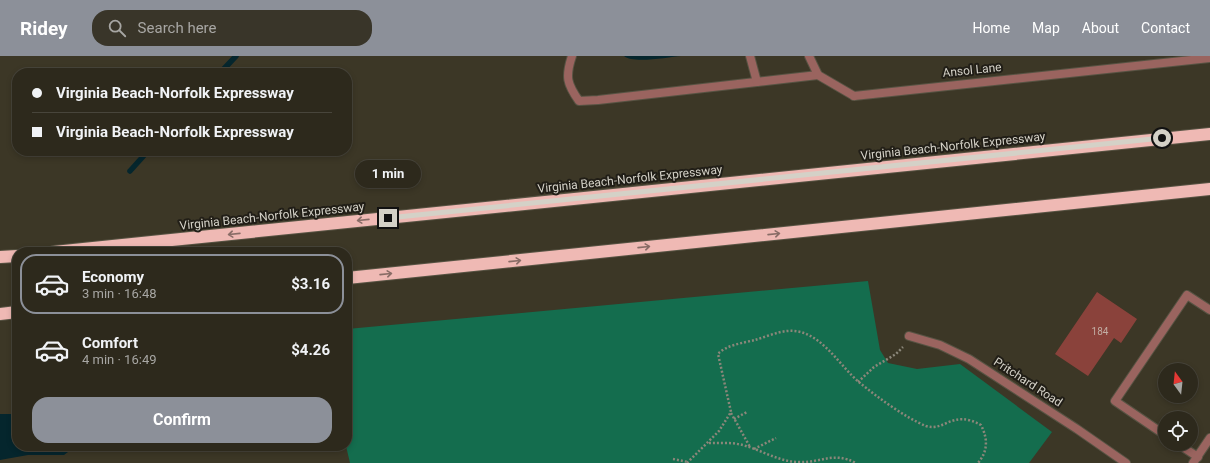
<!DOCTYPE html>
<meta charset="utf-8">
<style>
body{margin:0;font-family:Roboto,sans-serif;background:#393529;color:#f1f3f6;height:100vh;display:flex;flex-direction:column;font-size:15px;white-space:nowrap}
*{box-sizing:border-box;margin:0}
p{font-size:13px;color:#a7a6a3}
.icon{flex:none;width:22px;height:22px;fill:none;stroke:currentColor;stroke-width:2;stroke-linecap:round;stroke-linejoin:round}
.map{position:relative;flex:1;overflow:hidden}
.panel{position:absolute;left:12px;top:191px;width:340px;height:204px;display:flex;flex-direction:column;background:#2d291c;border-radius:16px;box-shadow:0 2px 6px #0003,0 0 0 1px #48453b}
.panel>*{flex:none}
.guide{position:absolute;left:12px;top:12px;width:340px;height:88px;border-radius:16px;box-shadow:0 2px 6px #0003,0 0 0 1px #48453b;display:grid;align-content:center;height:88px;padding:0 20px;background:#2d291c}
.needle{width:26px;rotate:345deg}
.tools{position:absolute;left:1158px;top:307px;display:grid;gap:8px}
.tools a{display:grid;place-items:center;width:40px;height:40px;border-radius:50%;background:#2d291c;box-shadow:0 2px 6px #0003,0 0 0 1px #48453b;font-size:20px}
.end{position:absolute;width:18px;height:18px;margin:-9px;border:5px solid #d4d1c7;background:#111;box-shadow:0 0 0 2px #111}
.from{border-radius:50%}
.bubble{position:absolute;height:28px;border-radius:14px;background:#2d291c;box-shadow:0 2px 6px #0003,0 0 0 1px #48453b;font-size:13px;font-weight:700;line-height:28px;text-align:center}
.guide b{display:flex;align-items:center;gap:14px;height:38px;font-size:15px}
.guide b+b{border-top:1px solid #48453b}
.guide i{width:10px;height:10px;background:#f1f3f6}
ul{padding:7px 0 0;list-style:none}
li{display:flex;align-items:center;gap:12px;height:60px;margin:0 8px 6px;padding:0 12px;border:2px solid transparent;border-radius:16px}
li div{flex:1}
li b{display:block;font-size:15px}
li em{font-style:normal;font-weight:700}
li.current{border-color:#8c9099}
li>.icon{width:36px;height:36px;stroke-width:1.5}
.button{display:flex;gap:8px;margin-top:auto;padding:8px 20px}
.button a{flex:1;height:46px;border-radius:16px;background:#8c9099;color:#fff;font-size:16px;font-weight:700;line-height:46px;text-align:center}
header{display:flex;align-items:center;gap:24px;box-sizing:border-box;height:56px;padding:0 20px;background:#8c9099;color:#fff}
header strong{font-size:19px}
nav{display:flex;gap:22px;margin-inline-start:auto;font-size:14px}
.search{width:280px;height:36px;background:#393529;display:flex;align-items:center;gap:10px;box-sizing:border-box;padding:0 14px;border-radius:16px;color:#a7a6a3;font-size:15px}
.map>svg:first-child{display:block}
.green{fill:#146d4e}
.water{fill:#05262d}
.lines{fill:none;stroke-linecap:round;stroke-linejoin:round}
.stream{stroke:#05262d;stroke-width:5.5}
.building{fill:#8a423b}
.lane-casing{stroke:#575343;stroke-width:10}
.street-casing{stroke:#575343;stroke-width:10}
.highway-casing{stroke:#575343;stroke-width:14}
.path{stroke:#8b877a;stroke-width:2.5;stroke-dasharray:2 2;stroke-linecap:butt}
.lane{stroke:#9a645f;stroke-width:8}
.street{stroke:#9a645f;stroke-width:8}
.highway{stroke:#efb9b4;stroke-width:12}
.oneway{stroke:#886c66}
.route{stroke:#d4d1c7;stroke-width:5}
.labels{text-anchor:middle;stroke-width:4;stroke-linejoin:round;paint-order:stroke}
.number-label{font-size:10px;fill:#c2ada4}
.street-label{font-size:12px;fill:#d4d1c7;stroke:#211e17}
</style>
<header>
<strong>Ridey</strong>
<div class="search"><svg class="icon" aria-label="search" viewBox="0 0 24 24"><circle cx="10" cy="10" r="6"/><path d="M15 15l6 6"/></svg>Search here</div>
<nav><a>Home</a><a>Map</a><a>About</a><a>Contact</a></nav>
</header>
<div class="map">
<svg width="1210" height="407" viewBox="0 0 1210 407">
<rect width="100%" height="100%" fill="#3c3726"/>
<polygon class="green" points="868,225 880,294 888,307 917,313 960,308 1052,376 1029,407 350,407 346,390 347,273"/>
<g class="water">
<path d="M 624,0 L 681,0 C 669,1 633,8 624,0 Z"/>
<polygon points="0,358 17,358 17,390 76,390 64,399 28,399 0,404"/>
</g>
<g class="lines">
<g class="stream">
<polyline points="220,17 236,0"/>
<polyline points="130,115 148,95"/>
</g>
</g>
<polygon class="building" points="1097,236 1137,263 1121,287 1114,282 1088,320 1055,298"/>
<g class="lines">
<g class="lane-casing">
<g id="lane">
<path d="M 572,0 C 565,21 567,28 579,45 L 598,44 L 818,19"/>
<polyline points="750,0 757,26"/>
<polyline points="809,0 818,19 854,40"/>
<polyline points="1165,379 1115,345 1187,239 1210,254"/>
<polyline points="1178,388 1198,401"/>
<polyline points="1193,407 1210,382"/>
</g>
</g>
<g class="street-casing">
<g id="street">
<polyline points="854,40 1210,2"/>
<polyline points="909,280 940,289 969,303 1077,373 1126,407"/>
</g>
</g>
<g class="highway-casing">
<g id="highway">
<polyline points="54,196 1210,78"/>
<polyline points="0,201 17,200"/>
<polyline points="347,222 1210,133"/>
<polyline points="0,258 17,256"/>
</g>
</g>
<g class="path">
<polyline points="858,326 874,311 896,298 903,291"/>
<polyline points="731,357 750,391"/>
<polyline points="734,363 747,356"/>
<path d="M 709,387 C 721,387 734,386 746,390 C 763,395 780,406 799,406 C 822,407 833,395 856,407"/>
<polyline points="754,393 776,382"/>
<polyline points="673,403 688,406"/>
<path d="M 687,407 L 719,375 L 731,356 L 718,298 C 726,289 743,287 755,284 C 765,281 777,276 787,275 C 820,272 838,309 860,327 C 877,341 906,362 926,370 C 945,376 952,353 981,369 C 988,383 988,395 978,407"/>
</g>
<use href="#lane" class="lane"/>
<use href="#street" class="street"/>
<use href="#highway" class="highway"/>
</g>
<defs><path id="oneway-shaft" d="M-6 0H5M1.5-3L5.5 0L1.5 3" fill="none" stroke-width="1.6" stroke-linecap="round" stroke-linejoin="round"/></defs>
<g class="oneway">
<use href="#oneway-shaft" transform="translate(363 164) rotate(174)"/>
<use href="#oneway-shaft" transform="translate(234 178) rotate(174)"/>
<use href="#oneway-shaft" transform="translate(774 178) rotate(-6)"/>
<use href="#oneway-shaft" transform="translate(644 191) rotate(-6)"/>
<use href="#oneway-shaft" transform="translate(515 205) rotate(-6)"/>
<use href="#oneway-shaft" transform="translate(386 218) rotate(-6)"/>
</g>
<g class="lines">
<polyline class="route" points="388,162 1162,82"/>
</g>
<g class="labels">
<g class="number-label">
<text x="1100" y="279">184</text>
</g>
<g class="street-label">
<text transform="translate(972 14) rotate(-6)" y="4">Ansol Lane</text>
<text transform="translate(953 90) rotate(-6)" y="4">Virginia Beach-Norfolk Expressway</text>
<text transform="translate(630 123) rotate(-6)" y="4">Virginia Beach-Norfolk Expressway</text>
<text transform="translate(272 160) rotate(-6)" y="4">Virginia Beach-Norfolk Expressway</text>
<text transform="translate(1028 326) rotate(33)" y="4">Pritchard Road</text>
</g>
</g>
</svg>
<div class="tools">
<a><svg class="needle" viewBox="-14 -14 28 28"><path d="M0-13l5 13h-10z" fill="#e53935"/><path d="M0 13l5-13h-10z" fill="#a7a6a3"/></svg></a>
<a><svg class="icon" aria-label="locate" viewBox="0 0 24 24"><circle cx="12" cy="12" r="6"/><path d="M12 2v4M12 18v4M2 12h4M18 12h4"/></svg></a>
</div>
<i class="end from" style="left:1162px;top:82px"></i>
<i class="end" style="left:388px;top:162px"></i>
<div class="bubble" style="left:355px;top:104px;width:66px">1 min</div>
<div class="guide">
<b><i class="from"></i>Virginia Beach-Norfolk Expressway</b>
<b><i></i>Virginia Beach-Norfolk Expressway</b>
</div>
<section class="panel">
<ul>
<li class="current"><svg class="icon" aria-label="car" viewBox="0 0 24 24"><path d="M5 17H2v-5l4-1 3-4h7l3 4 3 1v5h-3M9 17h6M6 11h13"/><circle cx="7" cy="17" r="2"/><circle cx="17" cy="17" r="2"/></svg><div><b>Economy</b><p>3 min · 16:48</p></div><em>$3.16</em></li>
<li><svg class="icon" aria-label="car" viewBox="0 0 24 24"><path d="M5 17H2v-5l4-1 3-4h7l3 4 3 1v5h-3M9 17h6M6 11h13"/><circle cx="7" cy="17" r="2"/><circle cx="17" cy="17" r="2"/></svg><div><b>Comfort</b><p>4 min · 16:49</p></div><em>$4.26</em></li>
</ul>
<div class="button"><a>Confirm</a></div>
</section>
</div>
